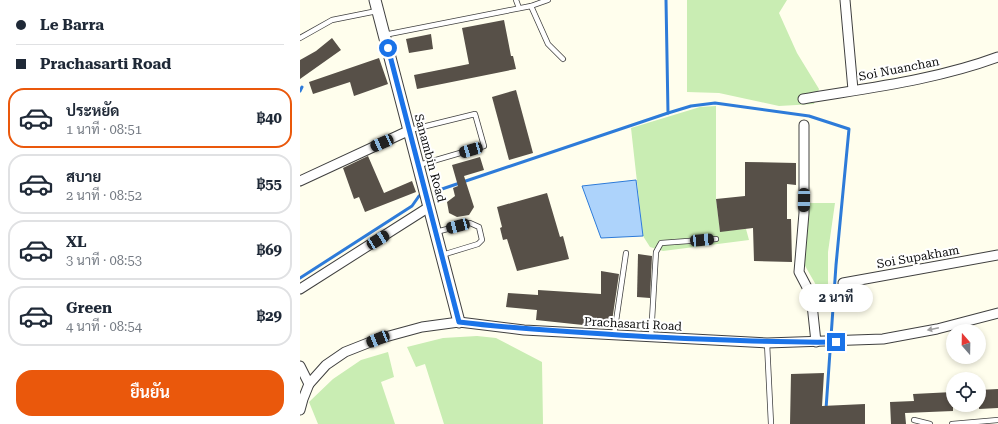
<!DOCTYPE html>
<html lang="th">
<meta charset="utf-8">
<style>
body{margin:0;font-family:"Roboto Serif",Sarabun,serif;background:#f2f2f3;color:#1f2937;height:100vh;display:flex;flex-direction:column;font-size:15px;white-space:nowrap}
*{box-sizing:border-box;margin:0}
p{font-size:13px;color:#747a83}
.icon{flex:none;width:22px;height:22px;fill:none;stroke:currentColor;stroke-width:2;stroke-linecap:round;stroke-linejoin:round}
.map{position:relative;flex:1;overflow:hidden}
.side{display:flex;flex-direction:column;background:#fff;width:300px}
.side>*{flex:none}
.guide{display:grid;align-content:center;height:88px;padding:0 16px;background:#fff}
.needle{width:26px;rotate:340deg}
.tools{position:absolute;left:646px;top:324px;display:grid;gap:8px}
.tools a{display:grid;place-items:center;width:40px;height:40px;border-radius:50%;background:#fff;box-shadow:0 2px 6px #0003;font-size:20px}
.end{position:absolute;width:18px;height:18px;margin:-9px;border:5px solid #1a73e8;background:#fff;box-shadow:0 0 0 2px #fff}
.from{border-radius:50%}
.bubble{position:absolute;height:28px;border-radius:14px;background:#fff;box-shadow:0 2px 6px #0003;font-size:13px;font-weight:700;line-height:28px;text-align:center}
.car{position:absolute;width:12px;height:24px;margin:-12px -6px;border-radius:5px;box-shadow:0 0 3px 1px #0007;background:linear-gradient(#222 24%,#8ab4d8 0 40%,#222 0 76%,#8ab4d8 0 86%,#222 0)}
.guide b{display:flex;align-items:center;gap:14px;height:38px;font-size:15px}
.guide b+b{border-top:1px solid #e0e1e3}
.guide i{width:10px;height:10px;background:#1f2937}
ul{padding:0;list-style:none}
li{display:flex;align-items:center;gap:12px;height:60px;margin:0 8px 6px;padding:0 8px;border:2px solid #e0e1e3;border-radius:16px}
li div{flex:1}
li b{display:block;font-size:15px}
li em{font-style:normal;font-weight:700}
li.on{border-color:#ea580c}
li>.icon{width:36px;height:36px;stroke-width:1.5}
.button{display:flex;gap:8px;margin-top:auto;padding:8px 16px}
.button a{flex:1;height:46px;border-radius:16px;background:#ea580c;color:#fff;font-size:16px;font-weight:700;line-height:46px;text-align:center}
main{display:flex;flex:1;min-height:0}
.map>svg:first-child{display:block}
.green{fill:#c9edb3}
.water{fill:#add3fb;stroke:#2d7bd9}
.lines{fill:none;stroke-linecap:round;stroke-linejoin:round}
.stream{stroke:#2d7bd9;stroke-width:3}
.building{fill:#575048}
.service-casing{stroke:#404040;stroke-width:6}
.minor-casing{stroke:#404040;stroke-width:11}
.tertiary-casing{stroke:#404040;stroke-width:13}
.service{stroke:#fff;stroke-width:4.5}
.minor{stroke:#fff;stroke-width:9}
.tertiary{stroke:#fff;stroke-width:11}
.oneway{fill:#9e9e9e}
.route{stroke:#1a73e8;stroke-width:5}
.labels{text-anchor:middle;stroke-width:4;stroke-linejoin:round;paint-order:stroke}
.street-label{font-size:12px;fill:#0d0d0d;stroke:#fff}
</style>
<main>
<section class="side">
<div class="guide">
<b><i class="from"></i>Le Barra</b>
<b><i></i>Prachasarti Road</b>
</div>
<ul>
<li class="on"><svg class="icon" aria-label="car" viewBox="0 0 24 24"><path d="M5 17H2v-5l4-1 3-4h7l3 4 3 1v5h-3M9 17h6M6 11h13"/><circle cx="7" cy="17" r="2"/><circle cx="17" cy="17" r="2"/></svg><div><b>ประหยัด</b><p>1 นาที · 08:51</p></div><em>฿40</em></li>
<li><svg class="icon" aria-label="car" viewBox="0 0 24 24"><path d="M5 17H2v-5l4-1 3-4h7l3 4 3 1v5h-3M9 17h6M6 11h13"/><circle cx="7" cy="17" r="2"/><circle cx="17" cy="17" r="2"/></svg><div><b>สบาย</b><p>2 นาที · 08:52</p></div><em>฿55</em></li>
<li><svg class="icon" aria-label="car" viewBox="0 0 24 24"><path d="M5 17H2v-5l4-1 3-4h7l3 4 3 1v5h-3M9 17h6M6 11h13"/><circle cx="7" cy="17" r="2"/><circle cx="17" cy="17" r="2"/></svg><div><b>XL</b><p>3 นาที · 08:53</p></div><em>฿69</em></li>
<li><svg class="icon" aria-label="car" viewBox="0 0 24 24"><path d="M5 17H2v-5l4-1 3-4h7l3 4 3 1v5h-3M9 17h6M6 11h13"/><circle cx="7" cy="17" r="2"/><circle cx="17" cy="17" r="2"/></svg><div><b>Green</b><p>4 นาที · 08:54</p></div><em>฿29</em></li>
</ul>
<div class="button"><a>ยืนยัน</a></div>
</section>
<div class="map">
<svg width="698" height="424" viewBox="0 0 698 424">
<rect width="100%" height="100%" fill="#fffeed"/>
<g class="green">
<polygon points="387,0 487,0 479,13 497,53 519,89 514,104 479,106 419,93 387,92"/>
<polygon points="416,106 416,199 420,231 446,229 449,240 363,251 350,247 343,236 331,128 400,107"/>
<polygon points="509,203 535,203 528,252 528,306 504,264"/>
<polygon points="177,336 196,338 242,362 243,424 144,424 125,364 116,367 107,347 143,338"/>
<polygon points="88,352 94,377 81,382 95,424 18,424 9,402 33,379 61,360"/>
</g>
<polygon class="water" points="336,180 343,236 301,238 282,186"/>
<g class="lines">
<g class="stream">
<polyline points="0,91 2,87"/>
<polyline points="368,113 391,106 415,103 509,116 549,129 536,265 526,409"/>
<polyline points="142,189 368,113 366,0"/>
<polyline points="0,278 112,206 119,196 122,195"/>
</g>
</g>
<g class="building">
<polygon points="204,20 211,56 213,56 216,69 117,89 114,75 169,64 162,28"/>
<polygon points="131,34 133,49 109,53 106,39"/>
<polygon points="32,38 41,50 0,79 0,60 16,51"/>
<polygon points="79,58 88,84 54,96 50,82 13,94 9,82"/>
<polygon points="216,90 233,153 209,160 192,97"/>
<polygon points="68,156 84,193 112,181 116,192 65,212 59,197 54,199 43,168"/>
<polygon points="180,157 184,170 164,176 174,207 169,215 157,217 149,213 147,202 155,196 153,188 158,186 152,165"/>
<polygon points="445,162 496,163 496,185 487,184 487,219 491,219 492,262 454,261 453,228 420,232 416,199 445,196"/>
<polygon points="247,193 260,237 263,236 269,259 217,271 207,239 203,240 200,228 202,227 197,207"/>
<polygon points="338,254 352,256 350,298 337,297"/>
<polygon points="301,271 319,274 311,328 236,320 237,310 206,307 208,293 238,295 238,290 301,294"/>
<polygon points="524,373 522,406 565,404 565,424 490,424 491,374"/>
<polygon points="698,389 698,408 679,409 679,390"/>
<polygon points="653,392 653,411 605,413 606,424 591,424 590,402 614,401 613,394"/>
</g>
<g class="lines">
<g class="service-casing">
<g id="service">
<polyline points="216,0 219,8"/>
<polyline points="231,6 248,44 263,59"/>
<polyline points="84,35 231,6 248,0"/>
<polyline points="0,38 32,20 77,11"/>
<polyline points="110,130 175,114 184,146 119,165"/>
<polyline points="136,232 170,223 179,227 182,240 178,244 142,255"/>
<polyline points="314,335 326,253"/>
<polyline points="351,337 356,252 361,243 416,239"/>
<polyline points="467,343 471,424"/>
<polyline points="614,420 630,424"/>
<polyline points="652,424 698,420"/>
</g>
</g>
<g class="minor-casing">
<g id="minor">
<polyline points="545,0 553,90"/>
<path d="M 503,99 C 568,88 636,80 698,57"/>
<polyline points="504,125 504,213 499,272 511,295 516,342"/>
<polyline points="0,181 110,130"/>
<polyline points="543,283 698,255"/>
<polyline points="0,289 129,207"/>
<polyline points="0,366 9,384"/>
<polyline points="0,410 3,399 9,384 26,365 45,352 78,339 122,327 159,322 224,330 467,343 583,339 637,329 698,313"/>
</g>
</g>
<g class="tertiary-casing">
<polyline id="tertiary" points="75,0 159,322"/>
</g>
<use href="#service" class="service"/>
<use href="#minor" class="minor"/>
<use href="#tertiary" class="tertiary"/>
</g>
<defs><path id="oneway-solid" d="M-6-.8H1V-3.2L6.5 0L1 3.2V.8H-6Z"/></defs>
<use class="oneway" href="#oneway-solid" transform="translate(633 329) rotate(168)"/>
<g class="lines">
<path class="route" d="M 88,48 L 159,322 C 224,330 288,333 353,337 C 414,340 474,343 536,342"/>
</g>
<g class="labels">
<g class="street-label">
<text transform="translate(599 69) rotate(-11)" y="4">Soi Nuanchan</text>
<text transform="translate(130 158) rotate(75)" y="4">Sanambin Road</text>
<text transform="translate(618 257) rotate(-10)" y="4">Soi Supakham</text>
<text transform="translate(333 324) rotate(3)" y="4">Prachasarti Road</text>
</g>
</g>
</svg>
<div class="tools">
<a><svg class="needle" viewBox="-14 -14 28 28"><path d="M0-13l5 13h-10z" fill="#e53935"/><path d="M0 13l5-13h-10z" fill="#747a83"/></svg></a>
<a><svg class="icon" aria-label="locate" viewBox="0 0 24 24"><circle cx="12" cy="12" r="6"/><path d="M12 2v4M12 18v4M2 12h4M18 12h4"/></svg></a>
</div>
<i class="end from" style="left:88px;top:48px"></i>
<i class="end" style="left:536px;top:342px"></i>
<div class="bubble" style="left:499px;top:284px;width:74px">2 นาที</div>
<i class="car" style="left:82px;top:143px;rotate:246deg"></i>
<i class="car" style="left:171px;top:150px;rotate:254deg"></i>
<i class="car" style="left:504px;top:200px;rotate:181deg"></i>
<i class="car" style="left:158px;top:226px;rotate:255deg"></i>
<i class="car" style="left:78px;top:240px;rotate:58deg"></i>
<i class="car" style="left:402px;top:240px;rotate:85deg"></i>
<i class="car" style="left:78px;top:339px;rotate:248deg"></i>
</div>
</main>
